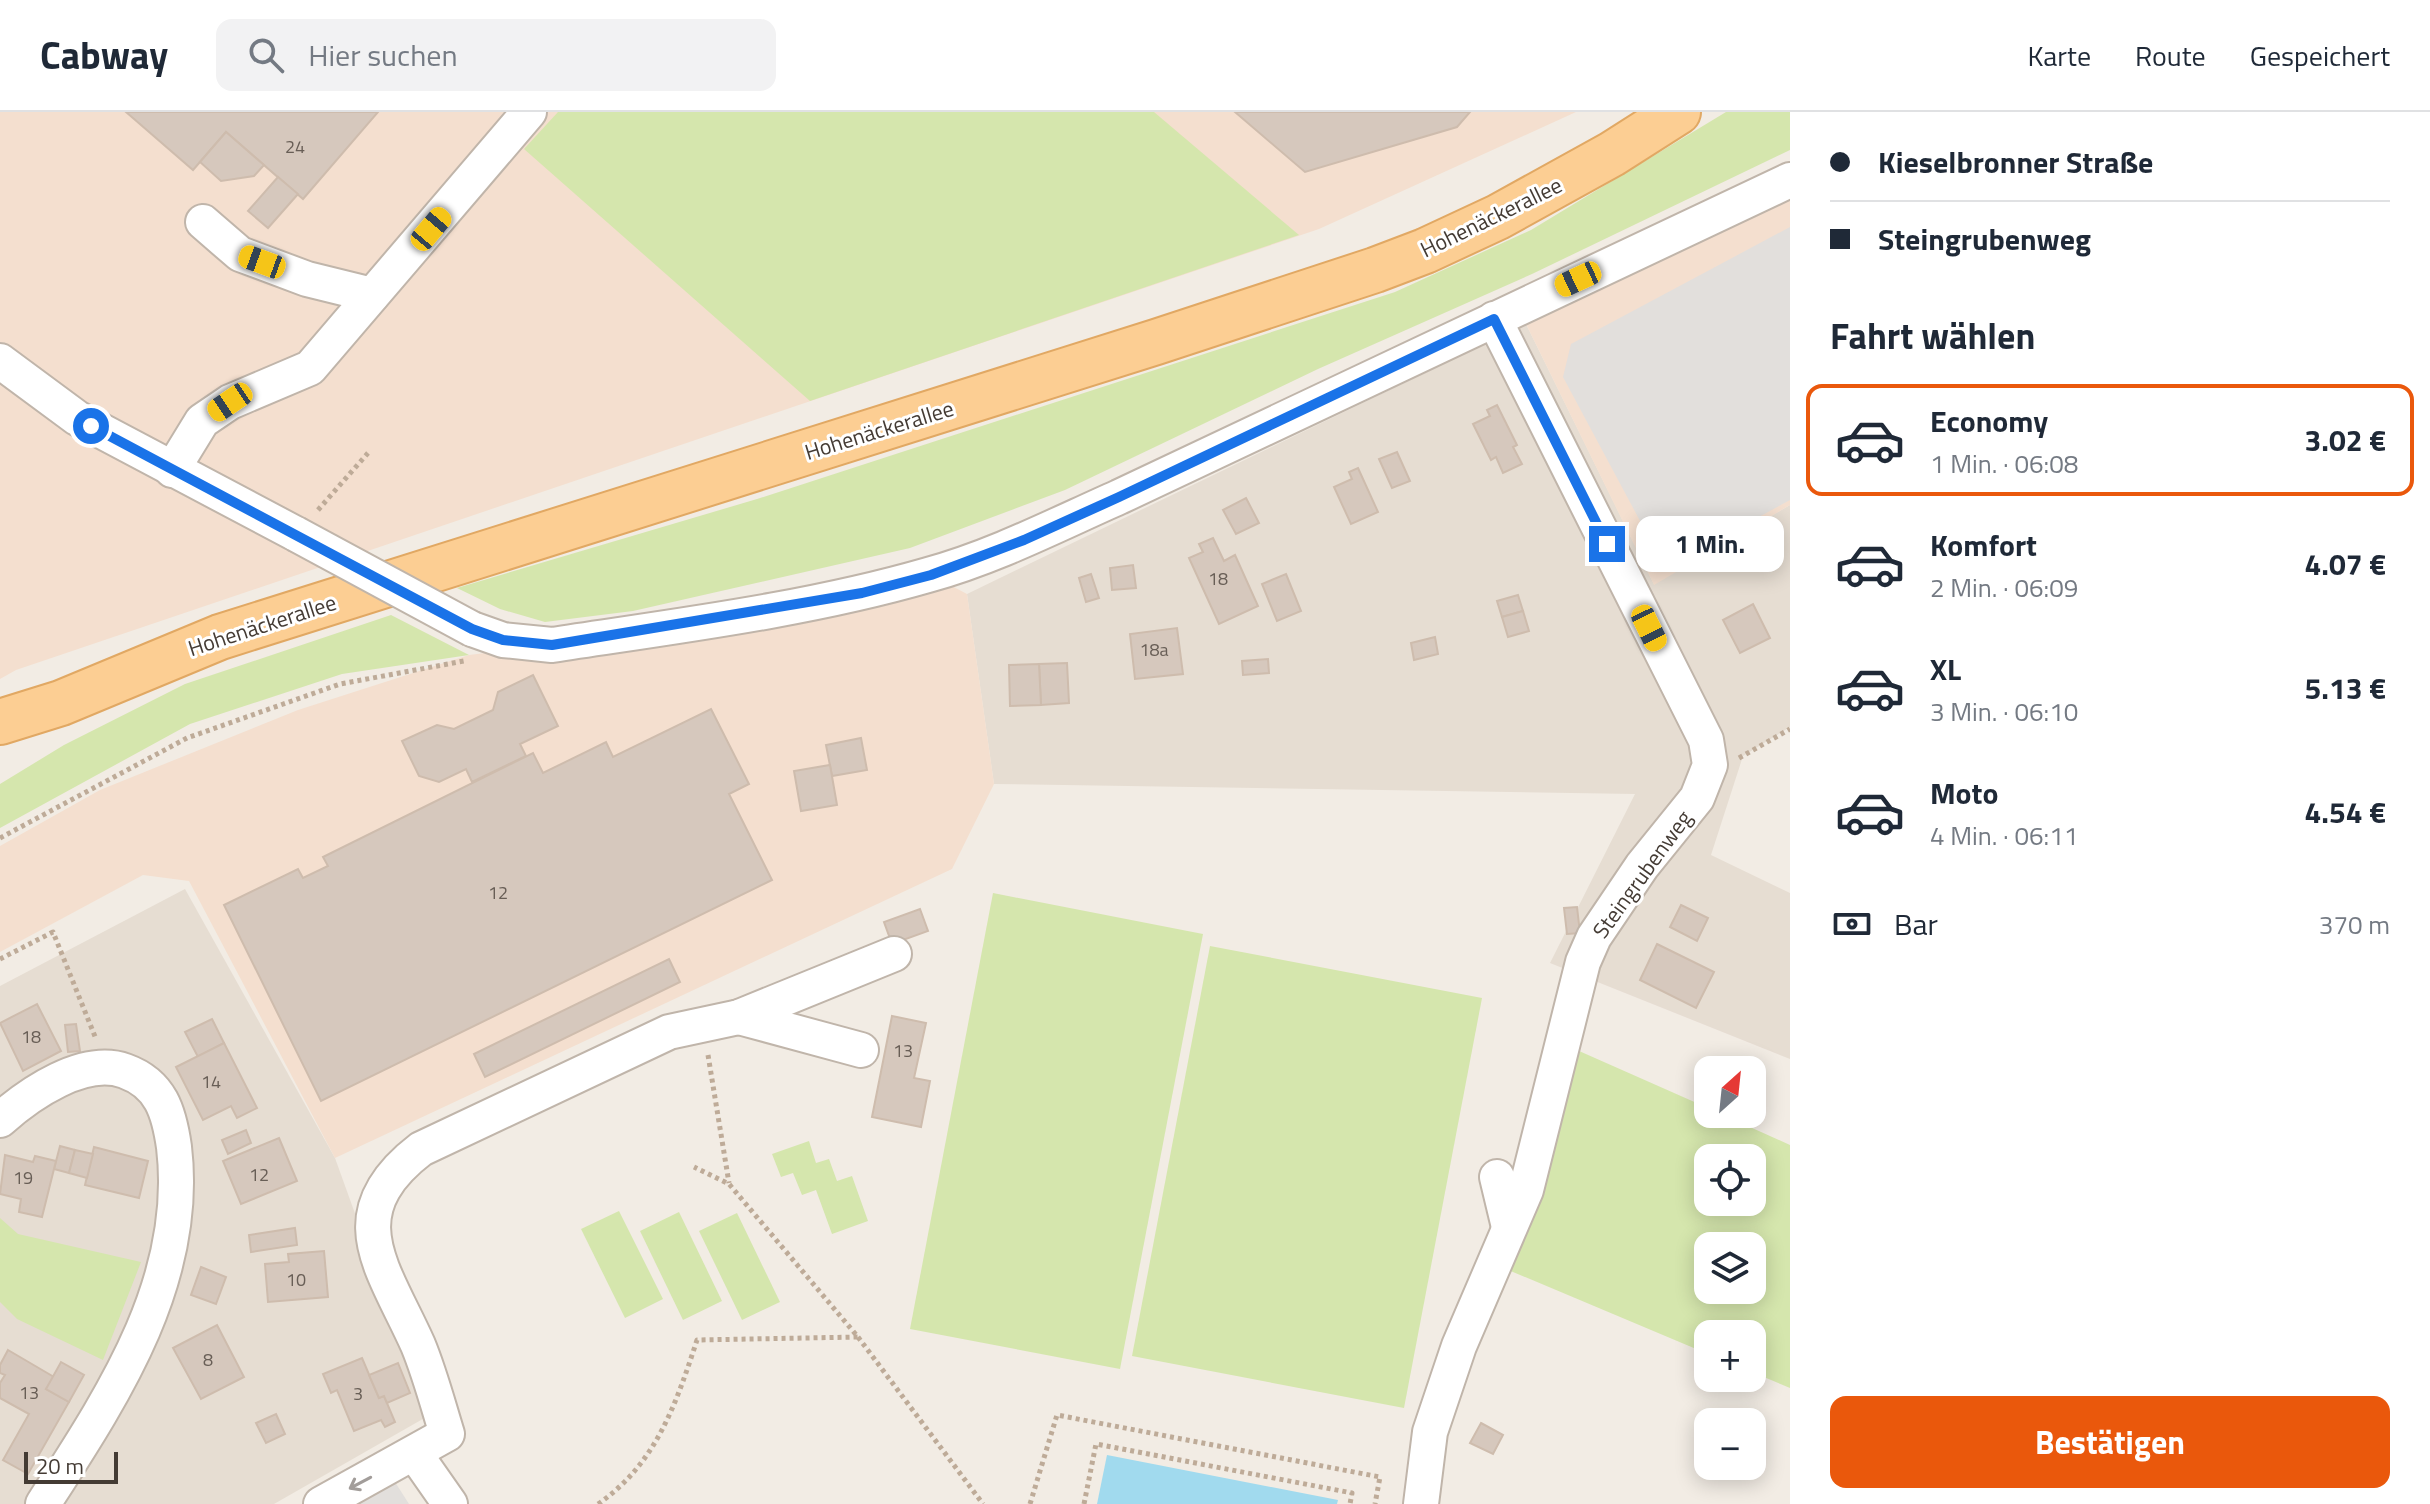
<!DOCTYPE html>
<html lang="de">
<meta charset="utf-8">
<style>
body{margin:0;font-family:"Titillium Web",sans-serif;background:#f2f2f3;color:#1f2937;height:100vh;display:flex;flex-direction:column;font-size:30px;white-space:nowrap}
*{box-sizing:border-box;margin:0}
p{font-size:26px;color:#747a83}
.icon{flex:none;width:44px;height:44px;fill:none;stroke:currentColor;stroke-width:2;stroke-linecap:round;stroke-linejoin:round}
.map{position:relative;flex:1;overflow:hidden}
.details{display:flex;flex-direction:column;background:#fff;width:640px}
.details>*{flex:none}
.banner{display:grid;align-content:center;height:176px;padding:0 40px;background:#fff}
.needle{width:52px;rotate:27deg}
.tools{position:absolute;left:1694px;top:944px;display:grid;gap:16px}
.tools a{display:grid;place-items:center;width:72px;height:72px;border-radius:16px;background:#fff;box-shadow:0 4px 20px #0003;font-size:40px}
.scale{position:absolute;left:24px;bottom:20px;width:94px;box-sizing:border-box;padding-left:8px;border:4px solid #443b34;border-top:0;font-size:22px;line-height:28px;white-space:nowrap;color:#443b34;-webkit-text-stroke:6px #fff;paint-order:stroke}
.end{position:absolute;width:36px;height:36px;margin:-18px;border:10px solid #1a73e8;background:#fff;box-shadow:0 0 0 4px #fff}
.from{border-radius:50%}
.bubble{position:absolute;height:56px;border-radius:16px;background:#fff;box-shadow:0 4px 20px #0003;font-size:26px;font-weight:700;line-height:56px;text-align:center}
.car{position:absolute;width:24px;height:48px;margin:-24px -12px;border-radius:10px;box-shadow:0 0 6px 2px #0007;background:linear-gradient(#f5c518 24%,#345 0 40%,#f5c518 0 76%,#345 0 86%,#f5c518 0)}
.banner b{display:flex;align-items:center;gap:28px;height:76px;font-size:30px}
.banner b+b{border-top:2px solid #e0e1e3}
.banner i{width:20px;height:20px;background:#1f2937}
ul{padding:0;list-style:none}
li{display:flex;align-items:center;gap:24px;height:112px;margin:0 16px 12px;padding:0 24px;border:4px solid transparent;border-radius:16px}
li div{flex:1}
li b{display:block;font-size:30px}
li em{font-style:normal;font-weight:700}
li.current{border-color:#ea580c}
li>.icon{width:72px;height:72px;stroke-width:1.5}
h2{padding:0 40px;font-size:36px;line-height:96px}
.pay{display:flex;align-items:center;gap:20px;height:88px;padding:0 40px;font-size:30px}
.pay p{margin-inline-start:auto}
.button{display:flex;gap:16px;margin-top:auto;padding:16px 40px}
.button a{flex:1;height:92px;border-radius:16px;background:#ea580c;color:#fff;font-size:32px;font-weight:700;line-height:92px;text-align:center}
header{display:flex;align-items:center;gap:48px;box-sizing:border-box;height:112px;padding:0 40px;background:#fff;border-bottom:2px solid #e0e1e3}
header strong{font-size:38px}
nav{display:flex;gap:44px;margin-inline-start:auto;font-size:28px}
.search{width:560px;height:72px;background:#f2f2f3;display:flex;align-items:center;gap:20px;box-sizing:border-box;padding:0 28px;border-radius:16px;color:#747a83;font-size:30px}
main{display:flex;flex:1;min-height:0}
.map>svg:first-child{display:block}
.residential{fill:#e6ddd2}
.commercial{fill:#f4dfcf}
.green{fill:#d5e6ad;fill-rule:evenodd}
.parking{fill:#e2dfdc}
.water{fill:#a1daee}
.building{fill:#d6c8bd;stroke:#cebcad;stroke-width:2}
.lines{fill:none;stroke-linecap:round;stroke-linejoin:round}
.minor-casing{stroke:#c0b5aa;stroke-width:38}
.major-casing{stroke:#e1a863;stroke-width:48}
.path{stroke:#beab98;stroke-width:5;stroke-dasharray:4 4;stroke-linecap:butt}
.minor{stroke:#fff;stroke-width:34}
.major{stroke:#fcce93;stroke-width:44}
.minor-bridge-casing{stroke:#c0b5aa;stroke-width:38;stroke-linecap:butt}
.minor-bridge{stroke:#fff;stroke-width:34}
.oneway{stroke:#a29d9a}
.route{stroke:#1a73e8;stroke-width:10}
.labels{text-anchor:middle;stroke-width:6;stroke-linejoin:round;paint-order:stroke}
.number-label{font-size:18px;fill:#685e56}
.street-label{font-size:22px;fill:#443b34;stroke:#fff}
</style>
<header>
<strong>Cabway</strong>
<div class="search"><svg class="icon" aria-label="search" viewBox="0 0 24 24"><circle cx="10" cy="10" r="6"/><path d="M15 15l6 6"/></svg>Hier suchen</div>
<nav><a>Karte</a><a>Route</a><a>Gespeichert</a></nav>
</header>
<main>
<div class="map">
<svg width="1790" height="1392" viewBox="0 0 1790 1392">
<rect width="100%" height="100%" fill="#f2ece4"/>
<g class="residential">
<polygon points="1526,212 1654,472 1790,393 1790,615 1743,644 1711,743 1790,781 1790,947 1550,851 1635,682 994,672 967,482"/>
<polygon points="185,777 335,1046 428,1304 274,1392 0,1392 0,874"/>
</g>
<g class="commercial">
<polygon points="0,0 1576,0 1319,117 16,558 0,567"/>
<polygon points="1790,83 1790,393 1654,473 1526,212"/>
<polygon points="931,463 967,482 994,672 952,757 335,1046 189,769 143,763 0,840 0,734 100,678 298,598 469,543 552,533"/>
</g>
<g class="green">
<polygon points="558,0 1154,0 1299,123 810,289 524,37"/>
<polygon points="1726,0 1790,0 1790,38 1532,162 1318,257 1065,378 910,436 633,499 545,510 500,497 457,476 757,387 1395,180 1531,118"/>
<polygon points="391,503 469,543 342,562 190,612 0,716 0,672 64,633 185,572"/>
<polygon points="993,781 1203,822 1120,1257 910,1217"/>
<polygon points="1210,834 1482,886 1404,1296 1132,1244"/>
<path d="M 1561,931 L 1708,996 L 1708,1002 L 1721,1002 L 1790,1033 L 1790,1276 L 1752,1260 L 1752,1222 L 1708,1222 L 1708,1242 L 1494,1152 ZM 1708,1046 L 1752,1046 L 1752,1090 L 1708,1090 ZM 1708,1134 L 1752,1134 L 1752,1178 L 1708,1178 Z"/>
<polygon points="809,1029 816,1051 829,1047 837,1069 852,1064 868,1109 832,1122 816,1078 802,1083 793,1061 781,1065 772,1042"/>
<polygon points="619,1099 663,1187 625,1206 581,1117"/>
<polygon points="679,1100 722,1189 683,1208 640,1119"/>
<polygon points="737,1101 780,1190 742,1208 699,1119"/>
<polygon points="0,1106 18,1122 141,1150 103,1248 17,1207 0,1190"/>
</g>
<g class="parking">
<polygon points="1790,115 1790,388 1684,446 1672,427 1654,435 1563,265 1571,232"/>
<polygon points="388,1359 409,1392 325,1392"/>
</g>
<polygon class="water" points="1107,1343 1338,1388 1337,1392 1097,1392"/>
<g class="building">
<polygon points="126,0 378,0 303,87 226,20 193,58"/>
<polygon points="1235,0 1470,0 1457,15 1305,60"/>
<polygon points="226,20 264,53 254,64 221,69 200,50"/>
<polygon points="278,65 298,82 268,116 248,99"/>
<polygon points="1497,293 1517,333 1513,335 1522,352 1503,361 1496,345 1491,348 1473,312 1490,304 1487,298"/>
<polygon points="1397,340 1410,369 1392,376 1379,347"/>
<polygon points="1358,356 1378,400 1351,412 1334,375 1352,367 1349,360"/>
<polygon points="1246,386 1259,411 1236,422 1223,398"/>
<polygon points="1213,426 1224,449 1235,443 1258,494 1219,512 1189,446 1203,440 1199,432"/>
<polygon points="1133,453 1136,476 1112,478 1110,456"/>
<polygon points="1091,462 1099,486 1086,490 1079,466"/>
<polygon points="1286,462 1301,499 1277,509 1262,472"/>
<polygon points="1518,483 1523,499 1502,505 1497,489"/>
<polygon points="1753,492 1770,526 1740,541 1723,508"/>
<polygon points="1523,499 1529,519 1508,525 1502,505"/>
<polygon points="1177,516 1183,562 1135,567 1130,522"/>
<polygon points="1435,525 1438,542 1414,548 1411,531"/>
<polygon points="1268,547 1269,561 1243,563 1242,549"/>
<polygon points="1067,551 1069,591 1041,593 1039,552"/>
<polygon points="1039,552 1041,593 1010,594 1009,553"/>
<polygon points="533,563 558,614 520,632 526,644 472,670 466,657 439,670 419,664 402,629 437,613 454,617 493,598 498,580"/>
<polygon points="711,597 749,672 729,682 772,768 321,989 224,793 298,757 303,766 328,754 323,745 533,641 543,661 606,630 613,645"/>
<polygon points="861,626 867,658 832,664 826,633"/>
<polygon points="830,653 837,693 801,699 794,659"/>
<polygon points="1681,793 1708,806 1697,829 1670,815"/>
<polygon points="1577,795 1580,821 1567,822 1564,796"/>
<polygon points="920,797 928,819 892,832 884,810"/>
<polygon points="1657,832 1714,860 1696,896 1640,868"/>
<polygon points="669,847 680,870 485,965 474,942"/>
<polygon points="37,892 61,939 23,959 0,911"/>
<polygon points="892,904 926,911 914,966 930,969 921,1015 872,1005"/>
<polygon points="212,907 224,931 198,945 185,920"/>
<polygon points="76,912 80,939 68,940 65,913"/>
<polygon points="224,931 257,996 237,1006 231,994 203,1008 176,955"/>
<polygon points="246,1018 251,1031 228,1042 222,1028"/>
<polygon points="279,1026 297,1069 241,1092 223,1049"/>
<polygon points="60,1034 75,1038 69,1061 54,1057"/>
<polygon points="94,1035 148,1049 139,1086 85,1073"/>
<polygon points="75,1038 93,1042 87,1066 69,1061"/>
<polygon points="5,1043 33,1050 35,1044 56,1049 42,1105 19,1100 21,1087 0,1082"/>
<polygon points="295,1116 297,1133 251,1140 249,1123"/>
<polygon points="324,1139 328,1185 268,1190 265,1152 289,1150 288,1142"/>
<polygon points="201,1155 226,1165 216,1192 191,1183"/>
<polygon points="217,1213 244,1265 201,1287 173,1236"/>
<polygon points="8,1238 54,1265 46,1277 69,1290 28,1362 3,1348 29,1302 0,1286 0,1271 5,1263 0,1261 0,1253"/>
<polygon points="362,1246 379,1286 384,1284 395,1310 385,1315 381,1308 354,1319 337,1278 331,1281 323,1262"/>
<polygon points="61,1250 84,1263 69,1290 46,1277"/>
<polygon points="398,1251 410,1281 387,1291 384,1284 379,1286 369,1263"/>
<polygon points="276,1302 285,1322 266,1331 256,1311"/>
<polygon points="1481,1311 1503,1323 1493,1342 1470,1331"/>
</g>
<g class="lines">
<g class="minor-casing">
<g id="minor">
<polyline points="203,110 240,142 307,167 372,183"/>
<polyline points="0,249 77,306 296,422"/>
<polyline points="172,358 202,309 230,290 310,256 529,0"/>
<path d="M 472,517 L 503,528 L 552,533 C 676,514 807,498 928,463 C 994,445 1056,413 1119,385 L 1790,68"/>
<polyline points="739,905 861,938"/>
<path d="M 0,1008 C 29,982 84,944 125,959 C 161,972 169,1000 174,1035 C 190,1169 112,1285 43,1392"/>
<polyline points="1497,1065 1509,1115"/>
<polyline points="415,1342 450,1392"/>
<path d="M 321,1392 L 447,1322 C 438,1293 430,1262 418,1233 C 383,1155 336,1102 421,1037 L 669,920 L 739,905 L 894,842"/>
<polyline points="1421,1392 1430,1320 1459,1234 1526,1078 1583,850 1594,825 1642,754 1697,686 1710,653 1706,628 1494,207"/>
</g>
</g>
<g class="major-casing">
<polyline id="major" points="0,610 61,591 220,525 1156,230 1375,158 1425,139 1498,105 1612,42 1678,0"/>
</g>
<g class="path">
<polyline points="318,398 368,341"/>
<polyline points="1739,646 1790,617"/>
<polyline points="0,726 187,626 340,572 464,549"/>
<polyline points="0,847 53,820 96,927"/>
<polyline points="708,943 729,1071"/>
<polyline points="858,1225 983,1392"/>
<path d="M 598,1392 C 656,1352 676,1292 697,1228 L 858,1225 L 729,1072 L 694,1055"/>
<polyline points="1030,1392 1057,1303 1380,1365 1375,1392"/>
<polyline points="1084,1392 1096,1332 1352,1381 1350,1392"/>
</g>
<use href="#minor" class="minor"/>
<use href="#major" class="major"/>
<g class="minor-bridge-casing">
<polyline id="minor-bridge" points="296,422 472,517"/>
</g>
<use href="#minor-bridge" class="minor-bridge"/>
</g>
<defs><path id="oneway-shaft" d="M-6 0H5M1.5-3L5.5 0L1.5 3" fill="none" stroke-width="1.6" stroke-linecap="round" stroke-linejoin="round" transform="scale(2)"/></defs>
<use class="oneway" href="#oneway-shaft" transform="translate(360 1371) rotate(152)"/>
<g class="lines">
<polyline class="route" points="91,314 472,517 503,528 552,533 862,481 931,463 1024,428 1119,385 1494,207 1607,432"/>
</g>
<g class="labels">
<g class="number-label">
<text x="295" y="41">24</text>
<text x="1218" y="473">18</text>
<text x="1154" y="544">18a</text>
<text x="498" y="787">12</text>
<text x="31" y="931">18</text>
<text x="903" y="945">13</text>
<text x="211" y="976">14</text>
<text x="259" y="1069">12</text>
<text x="23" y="1072">19</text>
<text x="296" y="1174">10</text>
<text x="208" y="1254">8</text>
<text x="29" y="1287">13</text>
<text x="358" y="1288">3</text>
</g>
<g class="street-label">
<text transform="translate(1491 105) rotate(-26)" y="8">Hohenäckerallee</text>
<text transform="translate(879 318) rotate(-17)" y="8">Hohenäckerallee</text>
<text transform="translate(262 513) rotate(-18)" y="8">Hohenäckerallee</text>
<text transform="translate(1642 762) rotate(-54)" y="8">Steingrubenweg</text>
</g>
</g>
</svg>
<div class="tools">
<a><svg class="needle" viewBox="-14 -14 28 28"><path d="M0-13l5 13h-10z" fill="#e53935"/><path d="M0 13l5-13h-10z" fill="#747a83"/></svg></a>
<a><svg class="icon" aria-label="locate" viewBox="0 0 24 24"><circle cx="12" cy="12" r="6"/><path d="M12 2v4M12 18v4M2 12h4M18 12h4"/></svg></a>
<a><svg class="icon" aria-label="layers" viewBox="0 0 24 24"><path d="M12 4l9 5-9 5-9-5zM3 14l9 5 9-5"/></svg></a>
<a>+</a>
<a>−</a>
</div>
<div class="scale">20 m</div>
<i class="end from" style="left:91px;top:314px"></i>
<i class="end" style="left:1607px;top:432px"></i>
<div class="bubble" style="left:1636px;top:404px;width:148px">1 Min.</div>
<i class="car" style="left:431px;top:117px;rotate:40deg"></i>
<i class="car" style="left:262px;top:150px;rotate:290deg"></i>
<i class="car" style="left:1578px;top:167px;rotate:245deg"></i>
<i class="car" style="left:230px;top:290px;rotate:236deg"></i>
<i class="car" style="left:1649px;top:516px;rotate:154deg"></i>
</div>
<section class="details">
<div class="banner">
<b><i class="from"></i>Kieselbronner Straße</b>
<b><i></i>Steingrubenweg</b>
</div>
<h2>Fahrt wählen</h2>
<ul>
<li class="current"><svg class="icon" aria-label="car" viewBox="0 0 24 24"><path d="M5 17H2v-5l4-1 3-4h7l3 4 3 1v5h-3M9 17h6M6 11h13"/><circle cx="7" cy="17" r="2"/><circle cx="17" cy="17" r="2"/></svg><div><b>Economy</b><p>1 Min. · 06:08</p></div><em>3.02 €</em></li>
<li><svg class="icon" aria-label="car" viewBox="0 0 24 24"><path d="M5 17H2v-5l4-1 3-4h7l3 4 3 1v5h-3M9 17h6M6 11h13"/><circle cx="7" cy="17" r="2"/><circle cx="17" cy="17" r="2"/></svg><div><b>Komfort</b><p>2 Min. · 06:09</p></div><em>4.07 €</em></li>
<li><svg class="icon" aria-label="car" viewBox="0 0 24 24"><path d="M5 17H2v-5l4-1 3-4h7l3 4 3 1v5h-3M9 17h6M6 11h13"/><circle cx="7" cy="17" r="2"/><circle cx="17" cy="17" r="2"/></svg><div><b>XL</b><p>3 Min. · 06:10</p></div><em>5.13 €</em></li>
<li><svg class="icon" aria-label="car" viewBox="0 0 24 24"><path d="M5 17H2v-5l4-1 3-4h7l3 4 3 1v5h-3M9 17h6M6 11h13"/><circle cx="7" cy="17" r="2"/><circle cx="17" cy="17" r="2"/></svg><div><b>Moto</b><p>4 Min. · 06:11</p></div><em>4.54 €</em></li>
</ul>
<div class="pay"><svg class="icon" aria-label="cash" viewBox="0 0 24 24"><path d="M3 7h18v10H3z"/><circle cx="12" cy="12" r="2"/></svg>Bar<p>370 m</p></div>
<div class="button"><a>Bestätigen</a></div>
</section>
</main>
